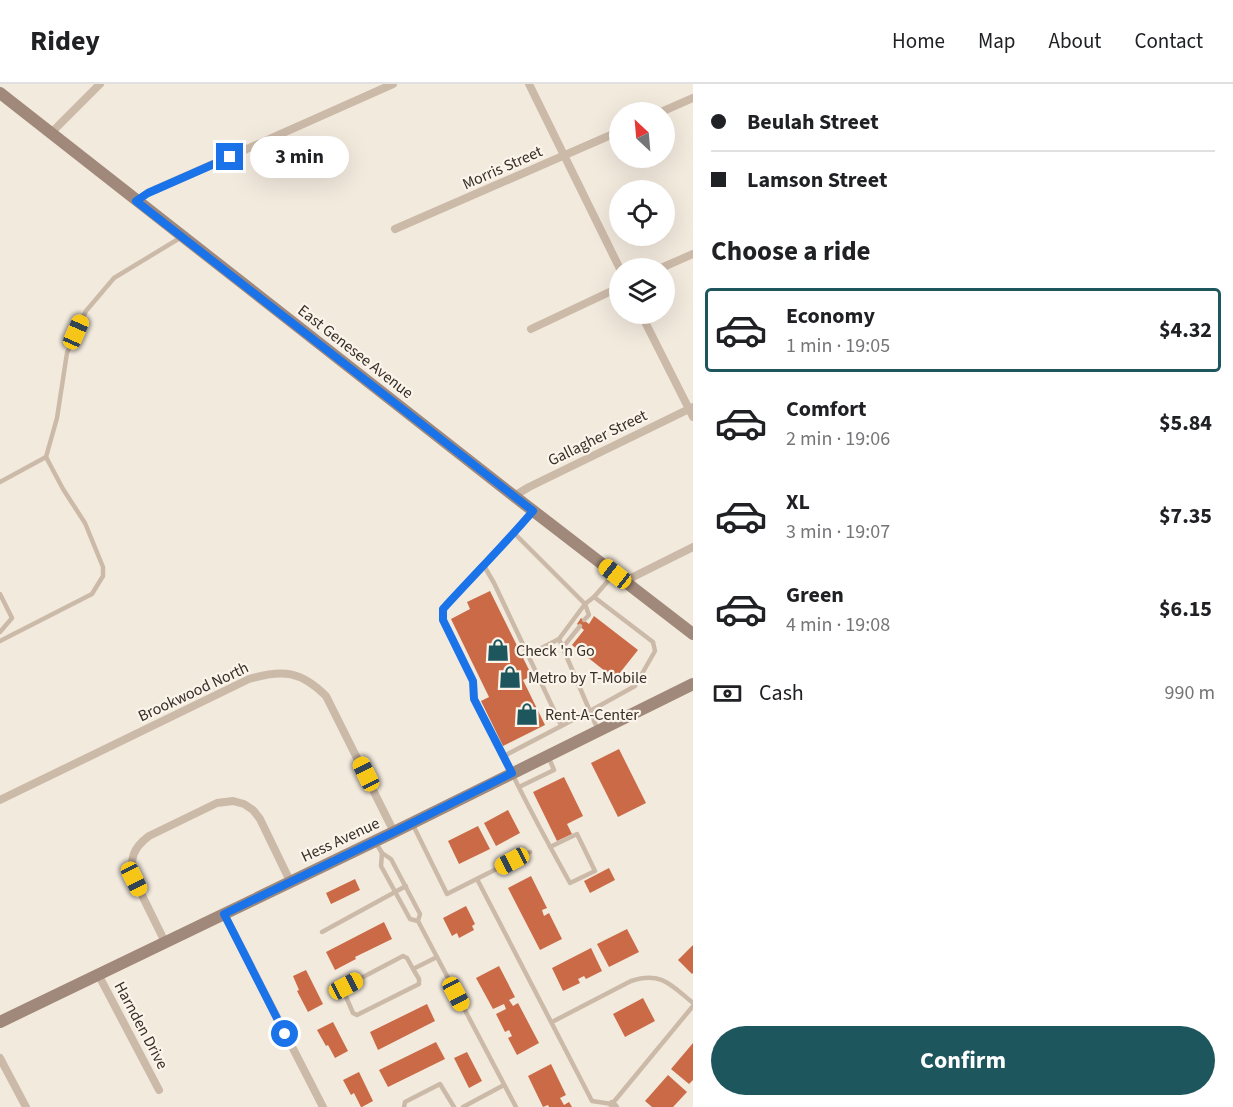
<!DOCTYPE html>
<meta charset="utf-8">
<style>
body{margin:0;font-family:"Source Sans 3",sans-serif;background:#f2f2f2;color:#202124;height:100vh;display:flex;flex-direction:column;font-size:22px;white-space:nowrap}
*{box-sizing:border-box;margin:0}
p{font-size:20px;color:#757577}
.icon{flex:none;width:33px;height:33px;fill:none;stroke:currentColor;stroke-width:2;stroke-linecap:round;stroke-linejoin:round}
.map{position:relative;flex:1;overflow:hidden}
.sheet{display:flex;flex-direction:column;background:#fff;width:540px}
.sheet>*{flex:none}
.guide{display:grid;align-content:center;height:132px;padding:0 18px;background:#fff}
.needle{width:39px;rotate:334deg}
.tools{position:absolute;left:609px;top:18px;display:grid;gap:12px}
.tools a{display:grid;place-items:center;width:66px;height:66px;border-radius:50%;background:#fff;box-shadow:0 6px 24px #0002;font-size:30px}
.end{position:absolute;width:27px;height:27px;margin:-14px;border:8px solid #1a73e8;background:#fff;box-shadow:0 0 0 3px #fff}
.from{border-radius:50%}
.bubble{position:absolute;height:42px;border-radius:21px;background:#fff;box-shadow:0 6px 24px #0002;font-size:20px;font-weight:700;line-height:42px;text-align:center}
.car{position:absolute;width:18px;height:36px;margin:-18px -9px;border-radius:8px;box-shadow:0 0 4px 2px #0007;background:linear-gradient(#f5c518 24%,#345 0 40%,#f5c518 0 76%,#345 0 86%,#f5c518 0)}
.guide b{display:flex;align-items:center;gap:21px;height:57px;font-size:22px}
.guide b+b{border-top:2px solid #e0e0e0}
.guide i{width:15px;height:15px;background:#202124}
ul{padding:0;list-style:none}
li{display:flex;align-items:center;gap:18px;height:84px;margin:0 12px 9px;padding:0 6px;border:3px solid transparent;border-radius:6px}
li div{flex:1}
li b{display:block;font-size:22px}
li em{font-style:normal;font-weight:700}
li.active{border-color:#1d565d}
li>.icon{width:54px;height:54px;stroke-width:1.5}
h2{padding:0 18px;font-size:27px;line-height:72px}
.pay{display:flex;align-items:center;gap:15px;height:66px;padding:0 18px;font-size:22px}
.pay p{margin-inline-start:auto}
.action{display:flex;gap:12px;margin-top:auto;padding:12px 18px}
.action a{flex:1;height:69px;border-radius:36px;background:#1d565d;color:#fff;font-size:24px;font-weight:700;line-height:69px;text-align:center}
header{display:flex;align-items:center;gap:36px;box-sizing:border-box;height:84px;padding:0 30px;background:#fff;border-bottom:2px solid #e0e0e0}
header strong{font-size:28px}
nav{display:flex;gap:33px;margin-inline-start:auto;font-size:21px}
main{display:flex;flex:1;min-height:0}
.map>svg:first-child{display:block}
.building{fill:#ca6a46}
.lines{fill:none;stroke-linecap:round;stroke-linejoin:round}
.lane{stroke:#ccbaa9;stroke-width:4.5}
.street{stroke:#ccbaa9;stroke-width:8}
.secondary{stroke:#a0897a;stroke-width:12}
.route{stroke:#1a73e8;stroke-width:8}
.labels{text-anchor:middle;stroke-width:4.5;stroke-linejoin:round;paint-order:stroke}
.street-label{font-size:16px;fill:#392f29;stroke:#fbf4eb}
.poi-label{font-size:16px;fill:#392f29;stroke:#fbf4eb;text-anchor:start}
</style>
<header>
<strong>Ridey</strong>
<nav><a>Home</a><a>Map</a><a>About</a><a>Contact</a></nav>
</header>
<main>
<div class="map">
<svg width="693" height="1023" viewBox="0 0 693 1023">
<rect width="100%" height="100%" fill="#f3eade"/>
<g class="building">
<polygon points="490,507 532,592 523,596 545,641 503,662 481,617 489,613 451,535 470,525 467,518"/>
<polygon points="594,532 638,566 615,595 572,561 584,546 577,540 581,534 589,540"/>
<polygon points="619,665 646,719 618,733 591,679"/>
<polygon points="564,693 583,732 567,740 572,750 557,757 533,708"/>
<polygon points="508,726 520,749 496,762 484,739"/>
<polygon points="478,742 490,765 459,780 448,757"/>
<polygon points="609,784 615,796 590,809 584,797"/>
<polygon points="531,792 547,824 542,826 544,832 549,829 562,855 540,866 508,804"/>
<polygon points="355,795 360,806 331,820 326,809"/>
<polygon points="466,822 475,840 472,842 474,846 459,854 457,849 452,852 443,834"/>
<polygon points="384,838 392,855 355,873 356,875 335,886 326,868"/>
<polygon points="627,845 639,868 609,883 597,860"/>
<polygon points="693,861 693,889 692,890 678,876"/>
<polygon points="591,864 602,887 586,895 584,892 578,895 580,899 563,907 552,884"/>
<polygon points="499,882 515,913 509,916 513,922 518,919 539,959 517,971 508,954 512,952 509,946 505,948 496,930 506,925 504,920 493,925 476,894"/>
<polygon points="306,886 323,920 308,928 297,907 299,906 293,892"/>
<polygon points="643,914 655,937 625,953 613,930"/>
<polygon points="427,920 435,937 378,966 370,948"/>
<polygon points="333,938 348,967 335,974 328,961 326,962 317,946"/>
<polygon points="436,958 445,975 388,1003 379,986"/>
<polygon points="693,959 693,996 689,1000 671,985"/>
<polygon points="467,968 482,997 469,1004 454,974"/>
<polygon points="551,980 566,1011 560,1014 564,1021 569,1018 572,1023 549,1023 548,1021 543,1023 528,992"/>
<polygon points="359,988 373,1017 362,1023 361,1023 354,1009 351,1011 343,996"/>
<polygon points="668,991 687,1008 673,1023 652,1023 645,1017"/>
</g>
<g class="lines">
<g class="lane">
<polyline points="0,398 46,373 57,334 67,269 86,227 114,194 180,154"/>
<polyline points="531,429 514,449 585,520 589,531 584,536"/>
<polyline points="483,480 494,499 528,571"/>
<polyline points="0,510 12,534 0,548"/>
<polyline points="559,555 598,646"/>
<polyline points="0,557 92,510 103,492 103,483 85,439 63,405 46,373"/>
<polyline points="563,563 580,542"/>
<polyline points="561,641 528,571 559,555 585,520 594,513 614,490"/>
<polyline points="504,672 474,615 473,597 443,536 443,526 483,480 514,449"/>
<polyline points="519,703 554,686 548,672"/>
<polyline points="413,741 447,810 530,768"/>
<polyline points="376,759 382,769 381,782 410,835 418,837"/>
<path d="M 550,763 L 577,750 L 595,787 L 570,799 C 547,757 523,715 504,672 L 590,627 L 635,602 L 655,567 L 653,558 L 594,513"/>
<polyline points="382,769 391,775 420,830 418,837 516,1023"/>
<polyline points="477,795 592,1017 612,1020 693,922"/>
<polyline points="322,848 406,802"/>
<polyline points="413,885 419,895 419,900 357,931 353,929 344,908 346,902 403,872 407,874 413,885 437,873"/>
<path d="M 552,938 L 631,897 C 661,887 671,901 693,919"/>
<polyline points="404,1023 405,1018 440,1000 454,1023"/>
<polyline points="463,1023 504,1001"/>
</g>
<g class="street">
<polyline points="529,0 620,185"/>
<polyline points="661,28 693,14"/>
<polyline points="51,49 100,0"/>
<polyline points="136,117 148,109 393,0"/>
<polyline points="395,145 620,47"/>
<polyline points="661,184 693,170"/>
<polyline points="641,230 693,333"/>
<polyline points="531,245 620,203"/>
<polyline points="514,412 529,403 693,323"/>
<polyline points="625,497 693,463"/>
<path d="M 0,716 L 249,595 C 283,585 301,587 326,612 L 394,748"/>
<polyline points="224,830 323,1023"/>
<path d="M 165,858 L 134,795 C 129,775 133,764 149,752 L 217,719 L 233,717 L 244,720 L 253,726 L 260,735 L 290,797"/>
<polyline points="98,890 159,1006"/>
<polyline points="0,974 26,1023"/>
<polyline points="612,1020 615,1023"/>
</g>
<g class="secondary">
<polyline points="0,9 514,412 693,550"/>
<polyline points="0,938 394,748 693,600"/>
</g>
</g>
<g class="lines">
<path class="route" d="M 230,73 L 148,109 L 136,117 L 533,427 C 504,461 473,492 443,525 L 443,536 L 473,597 L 474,615 L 512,689 L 394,748 L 224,830 L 285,950"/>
</g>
<defs>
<g id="shop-bare" transform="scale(1.8)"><path d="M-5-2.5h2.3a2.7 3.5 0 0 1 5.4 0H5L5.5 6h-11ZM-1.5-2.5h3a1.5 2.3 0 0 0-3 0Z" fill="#1d565d" stroke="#fbf4eb" stroke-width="2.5" paint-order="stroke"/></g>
</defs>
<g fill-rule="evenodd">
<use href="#shop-bare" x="498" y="566"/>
<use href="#shop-bare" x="510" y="593"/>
<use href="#shop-bare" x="527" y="630"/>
</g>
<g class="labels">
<g class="street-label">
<text transform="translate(502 83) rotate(-24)" y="6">Morris Street</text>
<text transform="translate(356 267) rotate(38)" y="6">East Genesee Avenue</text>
<text transform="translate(597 353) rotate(-26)" y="6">Gallagher Street</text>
<text transform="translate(193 607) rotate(-25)" y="6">Brookwood North</text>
<text transform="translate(340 755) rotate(-25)" y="6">Hess Avenue</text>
<text transform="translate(142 941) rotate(62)" y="6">Harnden Drive</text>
</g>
<g class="poi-label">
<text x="516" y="572">Check 'n Go</text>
<text x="528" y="599">Metro by T-Mobile</text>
<text x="545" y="636">Rent-A-Center</text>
</g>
</g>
</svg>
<div class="tools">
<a><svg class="needle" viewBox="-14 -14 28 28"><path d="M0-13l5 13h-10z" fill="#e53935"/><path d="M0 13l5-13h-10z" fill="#757577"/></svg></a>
<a><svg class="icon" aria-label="locate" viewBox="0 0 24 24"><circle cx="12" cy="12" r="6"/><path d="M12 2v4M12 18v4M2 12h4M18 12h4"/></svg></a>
<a><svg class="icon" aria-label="layers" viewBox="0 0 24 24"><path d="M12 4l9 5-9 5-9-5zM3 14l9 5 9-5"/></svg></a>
</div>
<i class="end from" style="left:285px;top:950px"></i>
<i class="end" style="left:230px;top:73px"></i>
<div class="bubble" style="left:250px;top:52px;width:99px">3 min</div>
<i class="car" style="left:76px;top:248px;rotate:24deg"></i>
<i class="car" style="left:615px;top:490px;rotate:308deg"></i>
<i class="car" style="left:366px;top:690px;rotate:334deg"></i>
<i class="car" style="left:512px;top:777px;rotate:242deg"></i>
<i class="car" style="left:134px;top:795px;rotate:154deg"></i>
<i class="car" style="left:346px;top:902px;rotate:62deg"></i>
<i class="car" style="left:456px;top:910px;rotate:152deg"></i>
</div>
<section class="sheet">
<div class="guide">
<b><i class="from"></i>Beulah Street</b>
<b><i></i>Lamson Street</b>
</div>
<h2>Choose a ride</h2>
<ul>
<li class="active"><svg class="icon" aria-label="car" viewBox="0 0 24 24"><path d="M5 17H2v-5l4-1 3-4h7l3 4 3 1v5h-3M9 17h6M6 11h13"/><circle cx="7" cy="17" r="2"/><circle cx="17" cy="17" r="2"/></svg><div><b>Economy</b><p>1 min · 19:05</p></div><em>$4.32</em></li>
<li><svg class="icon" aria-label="car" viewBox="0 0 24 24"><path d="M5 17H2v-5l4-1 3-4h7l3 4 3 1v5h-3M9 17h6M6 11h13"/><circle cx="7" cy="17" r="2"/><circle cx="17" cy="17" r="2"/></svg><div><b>Comfort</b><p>2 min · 19:06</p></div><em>$5.84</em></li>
<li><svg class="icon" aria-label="car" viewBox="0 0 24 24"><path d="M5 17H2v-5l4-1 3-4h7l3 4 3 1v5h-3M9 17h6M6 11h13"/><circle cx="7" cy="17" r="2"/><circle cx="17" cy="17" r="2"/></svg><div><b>XL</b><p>3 min · 19:07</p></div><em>$7.35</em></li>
<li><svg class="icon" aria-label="car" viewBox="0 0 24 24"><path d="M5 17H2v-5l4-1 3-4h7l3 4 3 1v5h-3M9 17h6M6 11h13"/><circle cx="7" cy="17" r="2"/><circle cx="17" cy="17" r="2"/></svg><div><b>Green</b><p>4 min · 19:08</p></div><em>$6.15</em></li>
</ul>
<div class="pay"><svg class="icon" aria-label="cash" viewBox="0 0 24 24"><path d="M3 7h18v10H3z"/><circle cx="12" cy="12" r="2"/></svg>Cash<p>990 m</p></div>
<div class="action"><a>Confirm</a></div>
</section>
</main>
